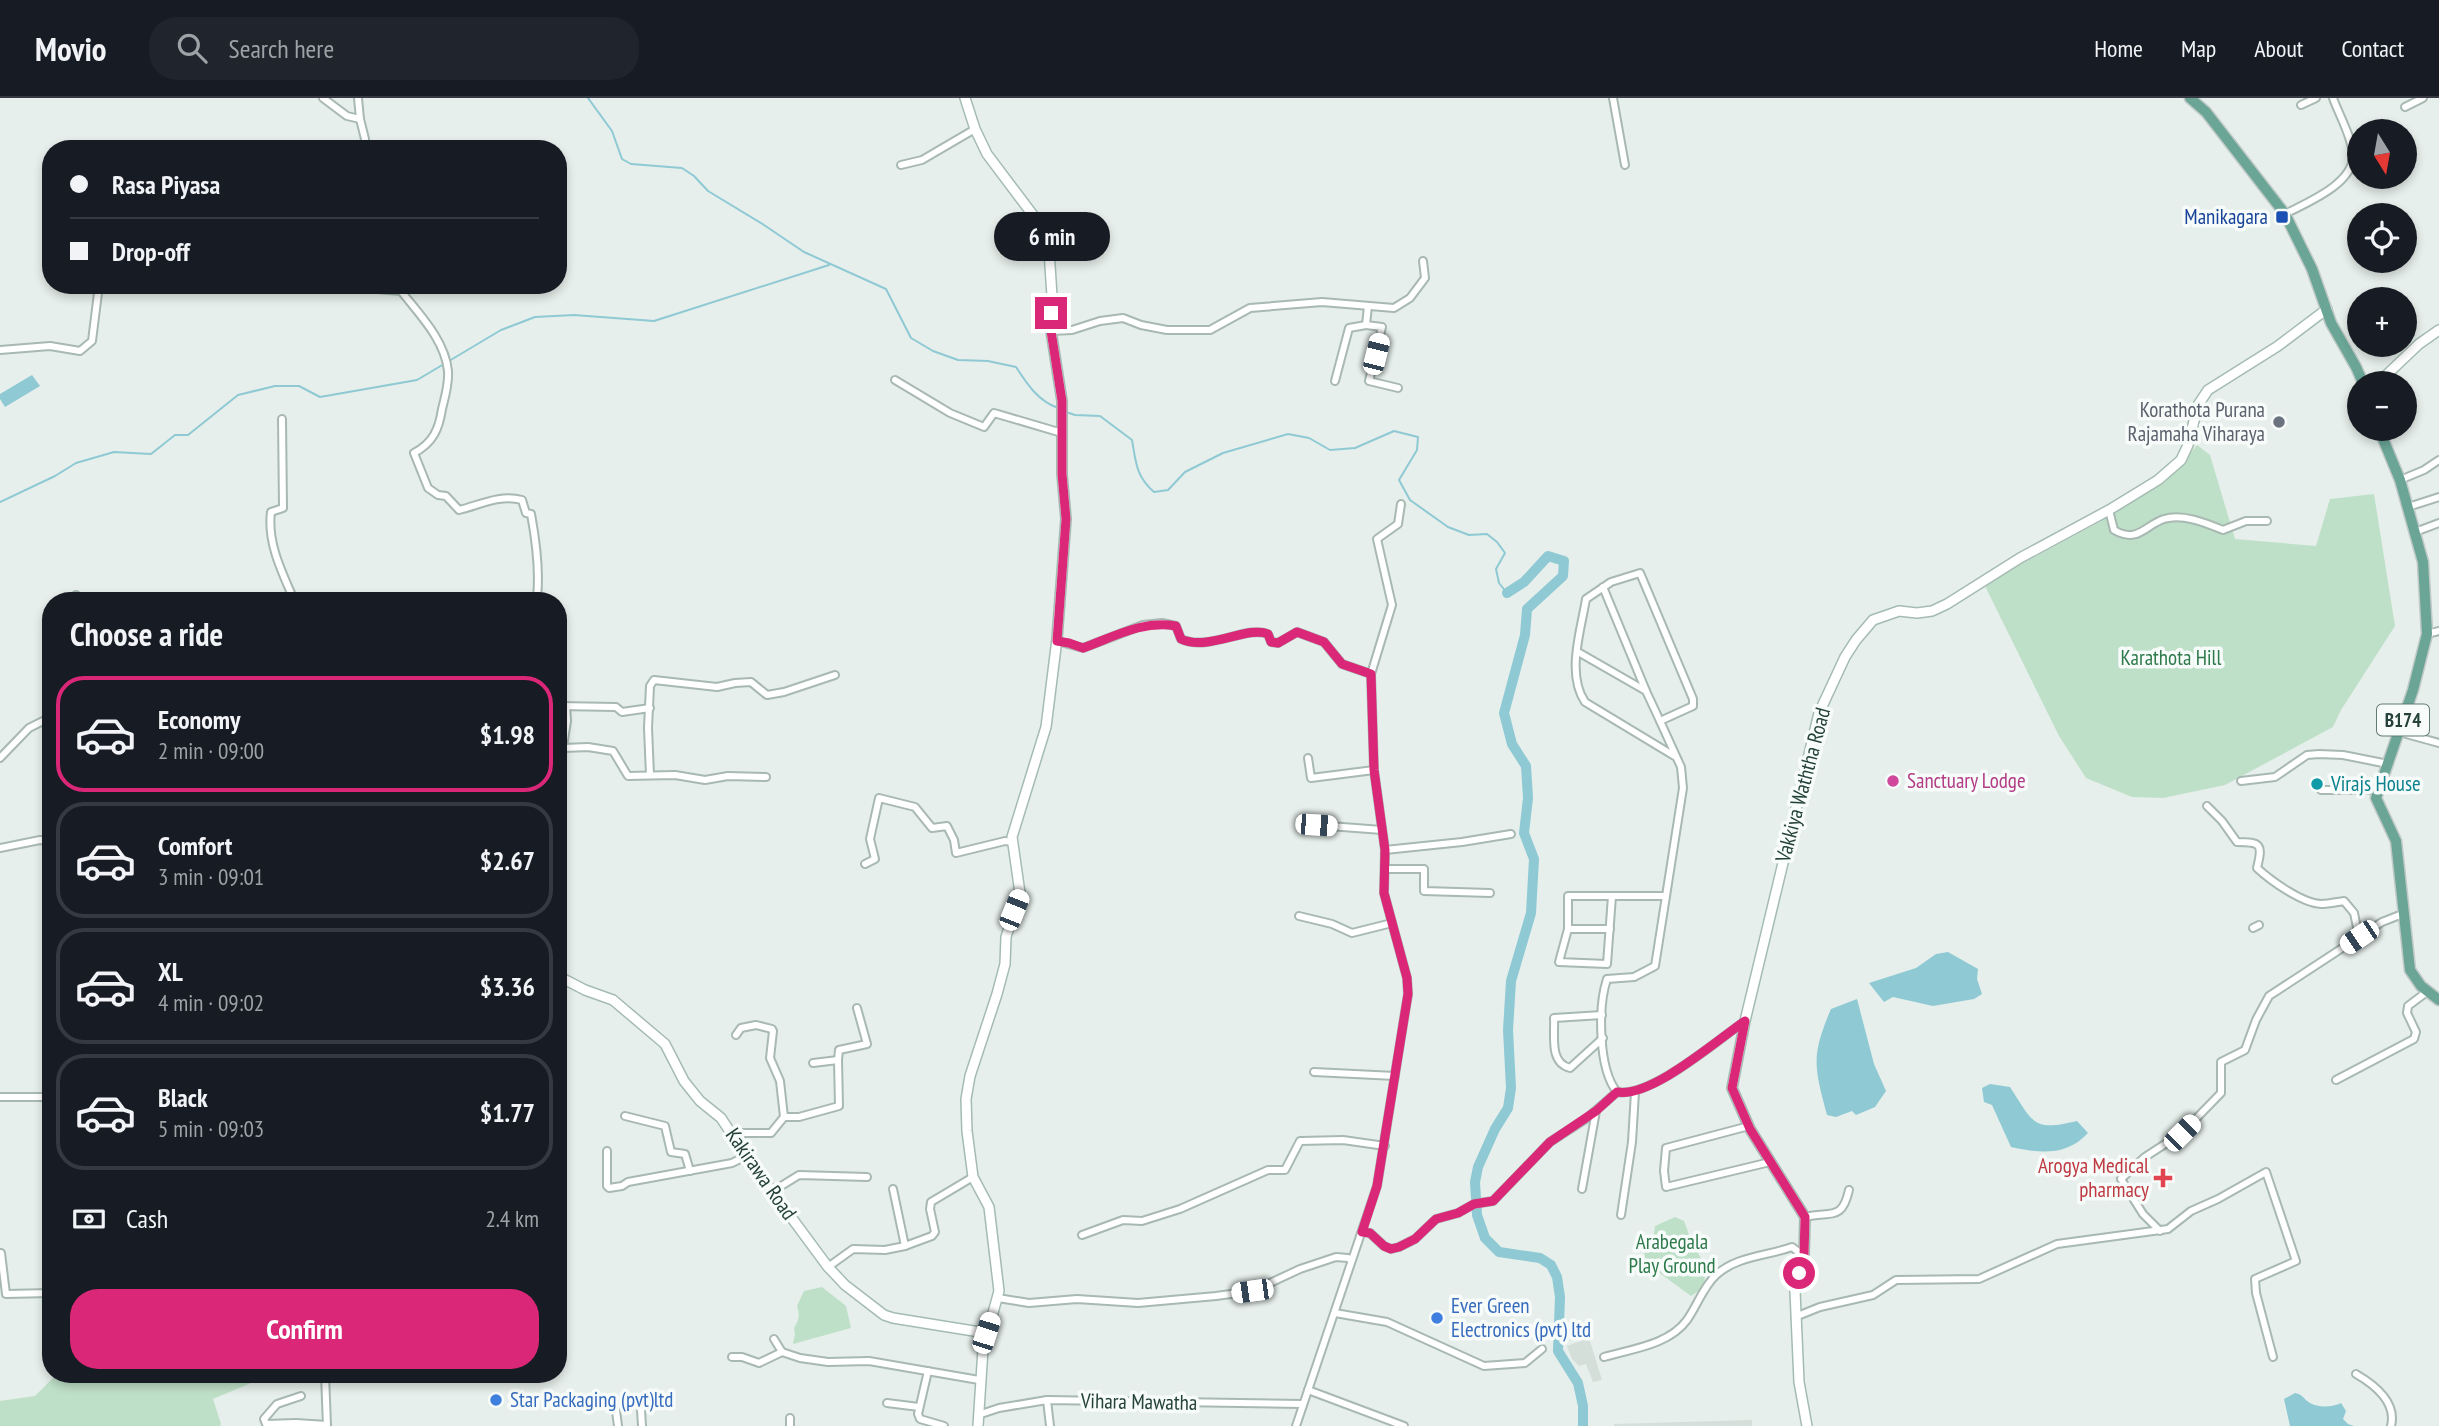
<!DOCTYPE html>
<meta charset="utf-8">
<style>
body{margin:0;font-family:"PT Sans Narrow",sans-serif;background:#20242c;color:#f1f3f6;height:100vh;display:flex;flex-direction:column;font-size:26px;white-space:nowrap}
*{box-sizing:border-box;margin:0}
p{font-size:23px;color:#9ea1a6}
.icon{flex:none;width:38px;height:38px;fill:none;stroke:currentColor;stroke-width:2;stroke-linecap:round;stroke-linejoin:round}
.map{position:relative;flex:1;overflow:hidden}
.details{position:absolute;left:42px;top:494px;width:525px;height:791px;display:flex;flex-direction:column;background:#171b24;border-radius:28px;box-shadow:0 4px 10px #0003}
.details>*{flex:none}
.guide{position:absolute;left:42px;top:42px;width:525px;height:154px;border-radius:28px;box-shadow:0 4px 10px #0003;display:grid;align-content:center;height:154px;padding:0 28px;background:#171b24}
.needle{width:46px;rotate:169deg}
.tools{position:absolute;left:2347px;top:21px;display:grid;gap:14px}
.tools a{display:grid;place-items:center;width:70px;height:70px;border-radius:50%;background:#171b24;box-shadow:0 4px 10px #0003;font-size:35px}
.end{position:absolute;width:32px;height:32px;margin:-16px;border:9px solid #db2777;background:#fff;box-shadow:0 0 0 4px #fff}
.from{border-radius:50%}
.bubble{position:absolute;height:49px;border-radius:24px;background:#171b24;box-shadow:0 4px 10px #0003;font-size:23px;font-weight:700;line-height:49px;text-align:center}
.car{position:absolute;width:21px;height:42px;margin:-21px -10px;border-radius:9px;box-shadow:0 0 5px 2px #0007;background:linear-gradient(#fff 24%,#345 0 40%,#fff 0 76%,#345 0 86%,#fff 0)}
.guide b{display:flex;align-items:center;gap:24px;height:66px;font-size:26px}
.guide b+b{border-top:2px solid #363941}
.guide i{width:18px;height:18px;background:#f1f3f6}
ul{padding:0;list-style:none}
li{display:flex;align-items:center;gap:21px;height:116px;margin:0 14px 10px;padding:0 14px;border:4px solid #363941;border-radius:28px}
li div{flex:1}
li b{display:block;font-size:26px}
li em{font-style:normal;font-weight:700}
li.current{border-color:#db2777}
li>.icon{width:63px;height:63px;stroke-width:1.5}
h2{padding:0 28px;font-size:32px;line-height:84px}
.pay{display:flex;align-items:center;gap:18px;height:77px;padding:0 28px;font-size:26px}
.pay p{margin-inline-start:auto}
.button{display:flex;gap:14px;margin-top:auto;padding:14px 28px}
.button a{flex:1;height:80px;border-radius:28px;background:#db2777;color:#fff;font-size:28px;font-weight:700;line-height:80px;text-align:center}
header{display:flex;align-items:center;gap:42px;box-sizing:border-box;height:98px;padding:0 35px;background:#171b24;border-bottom:2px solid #363941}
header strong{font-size:33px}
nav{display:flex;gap:38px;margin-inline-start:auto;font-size:24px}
.search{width:490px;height:63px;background:#20242c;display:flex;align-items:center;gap:18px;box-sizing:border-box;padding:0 24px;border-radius:28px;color:#9ea1a6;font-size:26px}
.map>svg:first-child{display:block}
.built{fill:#d4dfda}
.green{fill:#bfe0c8}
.water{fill:#8ec9d4}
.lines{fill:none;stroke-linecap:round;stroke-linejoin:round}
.stream{stroke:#8ec9d4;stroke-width:2}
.river{stroke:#8ec9d4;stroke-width:10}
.street-casing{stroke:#a8b8b2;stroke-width:10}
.secondary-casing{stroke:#a4bbb3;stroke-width:12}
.primary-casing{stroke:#c2cac8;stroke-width:13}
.street{stroke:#fff;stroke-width:6}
.secondary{stroke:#fff;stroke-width:9}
.primary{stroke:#6aa596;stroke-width:10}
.route{stroke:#db2777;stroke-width:9}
.transit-dot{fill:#1a4fb4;stroke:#f7fbf9;stroke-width:2.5}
.worship-dot{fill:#6b7280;stroke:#f7fbf9;stroke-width:2.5}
.hotel-dot{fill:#d1479c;stroke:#f7fbf9;stroke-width:2.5}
.culture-dot{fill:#0f9aa8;stroke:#f7fbf9;stroke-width:2.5}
.health-dot{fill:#e0444e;stroke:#f7fbf9;stroke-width:2.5}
.shop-dot{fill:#3f7fe0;stroke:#f7fbf9;stroke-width:2.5}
.labels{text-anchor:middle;stroke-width:7;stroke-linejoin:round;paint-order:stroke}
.shield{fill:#f7fbf9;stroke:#637a73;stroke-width:2}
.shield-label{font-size:19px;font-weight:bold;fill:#24423a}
.transit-label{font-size:21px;fill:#164399;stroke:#f7fbf9;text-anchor:end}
.worship-label{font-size:21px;fill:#5b616d;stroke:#f7fbf9;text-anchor:end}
.park-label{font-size:21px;fill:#2d7a4b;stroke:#f7fbf9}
.hotel-label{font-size:21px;fill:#b23c85;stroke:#f7fbf9;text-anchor:start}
.culture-label{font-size:21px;fill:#0d838f;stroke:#f7fbf9;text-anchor:start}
.street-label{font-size:21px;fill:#24423a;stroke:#f7fbf9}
.health-label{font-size:21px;fill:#be3a42;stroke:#f7fbf9;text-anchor:end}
.shop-label{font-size:21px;fill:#366cbe;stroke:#f7fbf9;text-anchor:start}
</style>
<header>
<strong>Movio</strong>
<div class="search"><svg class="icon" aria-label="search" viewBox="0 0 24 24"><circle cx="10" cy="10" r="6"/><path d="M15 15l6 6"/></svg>Search here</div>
<nav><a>Home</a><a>Map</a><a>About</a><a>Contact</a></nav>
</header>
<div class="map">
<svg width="2439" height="1328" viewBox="0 0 2439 1328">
<rect width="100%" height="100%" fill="#e6efeb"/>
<g class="built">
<polygon points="1589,1240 1602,1282 1593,1284 1586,1266 1579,1268 1572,1261 1567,1248"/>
<polygon points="1752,1322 1752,1328 1614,1328 1614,1326"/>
</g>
<g class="green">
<polygon points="2197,347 2210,357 2235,441 2316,448 2330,401 2374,396 2395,528 2341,612 2333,629 2225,687 2163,700 2132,699 2086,680 2059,638 1984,486 2096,426 2166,383"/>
<path d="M 1675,1119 L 1684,1123 C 1687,1130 1689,1139 1693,1146 C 1702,1162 1708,1170 1703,1190 L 1691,1198 L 1646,1165 L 1644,1154 L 1653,1144 L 1655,1128 Z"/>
<path d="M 822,1189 L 846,1208 L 851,1230 L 793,1246 L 795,1236 L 794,1230 C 799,1222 800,1217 797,1208 L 804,1193 Z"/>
<polygon points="57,1276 283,1276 251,1285 213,1301 221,1326 220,1328 0,1328 0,1303 35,1298"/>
</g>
<g class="water">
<polygon points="32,277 40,288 5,309 0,301 0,296"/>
<polygon points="1948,854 1978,871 1977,881 1982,896 1974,901 1933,908 1893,899 1884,904 1869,885 1916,870 1936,856"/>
<path d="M 1857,901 L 1874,966 L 1886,993 L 1875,1009 L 1856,1017 L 1852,1013 L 1836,1019 L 1827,1017 C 1814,968 1811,958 1831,911 Z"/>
<path d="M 1990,986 L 2010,989 C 2033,1024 2032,1034 2077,1023 L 2088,1035 C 2066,1059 2038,1055 2011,1049 L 1992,1007 L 1984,1004 L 1982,990 Z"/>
<path d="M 2295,1295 C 2304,1297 2303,1301 2310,1305 C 2318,1310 2333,1309 2341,1305 L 2346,1313 L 2343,1321 L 2348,1326 L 2354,1328 L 2290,1328 L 2284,1301 Z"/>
</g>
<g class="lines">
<g class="stream">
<path d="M 588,0 L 612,33 L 622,61 L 631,66 L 682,70 L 694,78 L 708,93 L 764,127 L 804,154 L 886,191 L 911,240 L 933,253 L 958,262 L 988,263 L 1016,269 C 1027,286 1038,303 1058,310"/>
<polyline points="449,263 501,232 535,219 574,217 654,223 829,167"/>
<path d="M 1066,314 L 1075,317 L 1100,318 L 1132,342 C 1136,365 1136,378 1154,394 L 1168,392 L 1185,374 L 1223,355 L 1288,336 L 1309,340 L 1330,352 L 1355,350 L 1394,333 L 1418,339 L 1417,352 L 1399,382 L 1410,402 L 1448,429 L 1469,437 L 1487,436 L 1497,444 L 1505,455 L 1496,471 L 1499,485 L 1507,495"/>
<polyline points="0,404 55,378 76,365 114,354 151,356 175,337 188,337 238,297 275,288 299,288 320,299 417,282 444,266"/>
</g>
<polyline class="river" points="1507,495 1524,484 1548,458 1564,463 1563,478 1527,511 1525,537 1504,615 1512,646 1526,668 1528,700 1524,735 1534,761 1531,815 1511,883 1508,932 1511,990 1508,1010 1495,1031 1478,1069 1475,1084 1477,1117 1485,1140 1499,1154 1540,1160 1551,1167 1557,1179 1560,1199 1558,1253 1578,1285 1583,1308 1583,1328"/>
<g class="street-casing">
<g id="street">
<polyline points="323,0 347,18 360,21 358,0"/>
<polyline points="1613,0 1625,67"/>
<polyline points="2301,7 2316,0"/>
<polyline points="2405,9 2423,0"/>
<polyline points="360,21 365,41 363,51"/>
<polyline points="901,67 922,62 975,31"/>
<path d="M 2285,116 C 2306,105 2354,86 2353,57 C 2352,39 2339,17 2333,0"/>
<path d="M 372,187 L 377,191 L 401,193 C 419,216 445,242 448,273 C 449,286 445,299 442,311 C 439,331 433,345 414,355 L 428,390 L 438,397 L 446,398 L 459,412 C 480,407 500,396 522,402 L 526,415 L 531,416 C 536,443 540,472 537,499"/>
<polyline points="1368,208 1366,227 1382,229 1369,283 1398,290"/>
<polyline points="1051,233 1072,232 1100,223 1123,220 1141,227 1167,232 1210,232 1250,210 1322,204 1394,210 1410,200 1425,180 1423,163"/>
<polyline points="0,252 50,248 80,253 92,243 99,187"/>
<polyline points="895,282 950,315 984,329 994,315 1062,335"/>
<polyline points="1335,283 1349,230 1366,227"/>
<path d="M 282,321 L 283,410 L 271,414 C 267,445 282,474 294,502"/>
<polyline points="2400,382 2424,372 2439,362"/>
<polyline points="2408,409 2439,399"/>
<path d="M 2109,412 L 2114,432 C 2138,446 2145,427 2164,421 C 2182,415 2206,425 2223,432 L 2246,423 L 2267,423"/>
<polyline points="2415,434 2439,425"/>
<polyline points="1603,489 1646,593"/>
<polyline points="76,497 77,502"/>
<polyline points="2427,536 2439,533"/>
<path d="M 1057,543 L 1083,550 L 1143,527 L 1162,525 L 1176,528 L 1181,541 C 1208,554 1247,527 1268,536 L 1271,544 L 1278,545 L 1297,534 L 1324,544 L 1342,566 L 1371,576 L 1374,672 L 1385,752 L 1384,795 L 1407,880 L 1408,896 L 1377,1088 L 1296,1328"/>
<polyline points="1578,554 1646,593 1660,623"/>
<polyline points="1371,576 1392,507 1377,441 1398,426 1401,406"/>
<polyline points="558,608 616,609 622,614 650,610"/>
<polyline points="2399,634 2439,645"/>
<polyline points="558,647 564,650 588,649 613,653 628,678 675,677 705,682 728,678 766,679"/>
<polyline points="0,660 29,630 51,619"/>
<polyline points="1308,660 1311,680 1374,672"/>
<polyline points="650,677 648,630 650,588 654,582 717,589 735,585 751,584 767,597 784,594 835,577"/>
<polyline points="558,680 567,623 566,608"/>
<polyline points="2241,683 2275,679 2307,657 2319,656 2343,657 2388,666"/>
<polyline points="2321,692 2379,692"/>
<path d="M 2207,708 L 2222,723 L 2237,744 C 2261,744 2263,746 2257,770 C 2271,783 2302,805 2321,806 C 2328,806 2337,804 2344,803 L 2354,815 L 2359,839"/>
<polyline points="1316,727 1382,732"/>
<polyline points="0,750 40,742 51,743"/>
<polyline points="1385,752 1462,744 1511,736"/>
<polyline points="865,766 875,761 870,741 879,700 915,709 932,730 947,728 954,742 956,755 1005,743 1013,744"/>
<polyline points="1385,771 1424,771 1424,793 1490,795"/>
<polyline points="1612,798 1607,866 1559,864 1568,831 1568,798 1665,798"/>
<polyline points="1299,818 1332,826 1352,835 1392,825"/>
<polyline points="2253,830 2259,827"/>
<polyline points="1568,831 1610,831"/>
<path d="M 1602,917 L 1554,920 C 1555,938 1549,965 1570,970 L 1603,940"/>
<polyline points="736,937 741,930 756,927 772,931 773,933 770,960 780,983 784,1019"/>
<polyline points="838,962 839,952 867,946 857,910"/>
<polyline points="1314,974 1395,978"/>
<polyline points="2336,982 2414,941 2416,934 2407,915 2408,908 2428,893"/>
<path d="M 1617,994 C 1598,971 1598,908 1607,881 L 1634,879 L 1655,868 L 1683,690 L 1681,669 L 1660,623 L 1693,608 L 1693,601 L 1640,475 L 1611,484 L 1586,501 C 1581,532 1566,576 1585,604 L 1676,659"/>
<polyline points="0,999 51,999"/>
<polyline points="625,1018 665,1028 671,1054 685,1056 690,1073"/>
<polyline points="1749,1028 1666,1050 1664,1073 1666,1089 1770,1064"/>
<polyline points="734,1037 744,1035 771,1035 784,1019 799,1019 839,1008 838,962 813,965"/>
<polyline points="607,1053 607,1088 609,1090 622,1088 628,1084 732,1065 746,1058"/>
<polyline points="893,1091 905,1148"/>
<polyline points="1582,1091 1596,1013"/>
<polyline points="773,1093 799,1077 867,1079"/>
<polyline points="1621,1117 1632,1044 1635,994"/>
<path d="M 1805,1119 C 1832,1113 1842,1123 1849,1092"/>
<polyline points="2160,1133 2143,1116 2121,1081 2145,1059 2182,1035 2221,995 2221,964 2245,952 2256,922 2269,898 2382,824 2405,815"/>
<path d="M 1362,1134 L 1370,1135 L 1384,1148 L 1391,1151 L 1399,1149 L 1415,1141 L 1436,1121 L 1458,1115 L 1474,1106 L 1493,1103 L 1550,1044 L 1587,1020 L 1617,994 C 1651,1000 1716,943 1745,923"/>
<polyline points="1082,1137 1123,1122 1142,1123 1180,1111 1268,1072 1285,1072 1300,1043 1343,1042 1385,1048"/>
<polyline points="1,1155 6,1196 51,1195"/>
<polyline points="828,1169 853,1151 885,1152 905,1148 932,1138 935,1134 930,1111 931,1104 973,1079"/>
<polyline points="998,1200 1029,1205 1077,1201 1138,1205 1216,1198 1253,1193 1300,1171 1336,1159 1348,1160 1351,1162"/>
<polyline points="1335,1215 1387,1224 1484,1268 1525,1265 1542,1251"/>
<polyline points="1795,1219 1820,1209 1873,1197 1896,1182 1979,1181 2057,1146 2168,1131 2191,1113 2218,1101 2266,1074 2296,1163 2255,1181 2256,1195 2273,1259"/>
<polyline points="774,1241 782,1254 800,1260 828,1264 869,1263 979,1282"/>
<polyline points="732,1259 742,1259 759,1265 782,1254"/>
<path d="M 1604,1259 C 1631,1251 1669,1247 1687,1222 C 1697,1208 1703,1189 1716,1177 C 1737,1158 1767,1158 1792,1149 L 1804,1158"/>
<polyline points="928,1273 918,1316 920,1321 944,1328"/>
<polyline points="325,1276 327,1328"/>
<path d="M 2356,1276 C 2375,1287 2397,1304 2391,1328"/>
<polyline points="1308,1292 1404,1328"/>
<polyline points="301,1298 277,1306 264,1321 266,1326 296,1325 327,1327"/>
<polyline points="579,1302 610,1301 615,1305 618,1328"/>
<polyline points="1047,1302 1050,1328"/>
<polyline points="887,1305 919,1309"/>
<polyline points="641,1312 642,1328"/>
<polyline points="978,1317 999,1310 1047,1302 1303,1306"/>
<polyline points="790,1328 790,1320"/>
</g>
</g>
<g class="secondary-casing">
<g id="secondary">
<polyline points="965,0 975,31 987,56 1048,137 1052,198 1051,233 1062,303 1062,376 1066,421 1057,541 1046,629 1012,739 1020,795 1006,839 1005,866 997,896 970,978 966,1001 967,1033 973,1079 989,1109 999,1193 983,1251 978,1328"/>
<polyline points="2378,285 2419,246 2439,232"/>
<polyline points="558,878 585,892 613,902 665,946 684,983 700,1003 721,1020 746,1058 828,1169 845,1187 884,1217 893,1220 986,1235"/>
<polyline points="1807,1328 1799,1284 1795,1193 1804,1158 1805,1119 1750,1031 1732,990 1745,923 1819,615 1845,559 1856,542 1873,522 1899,513 1917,515 1932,513 1947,506 2020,460 2109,412 2158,382 2181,362 2188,347 2198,307 2208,292 2278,248 2327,211"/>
</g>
</g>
<g class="primary-casing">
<g id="primary">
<polyline points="2190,0 2206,14 2285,116 2312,171 2331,225 2356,269 2363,285"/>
<polyline points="2379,331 2400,382 2423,464 2427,536 2413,592 2376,700 2396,743 2410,872 2421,888 2439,902"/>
</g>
</g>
<use href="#street" class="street"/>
<use href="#secondary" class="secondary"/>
<use href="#primary" class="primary"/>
</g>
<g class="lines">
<path class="route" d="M 1051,215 L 1051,233 L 1062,303 L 1062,376 L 1066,421 L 1057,543 L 1069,545 L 1083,550 C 1113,539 1143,522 1176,528 L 1181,541 C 1208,554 1248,527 1268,536 L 1271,544 L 1278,545 L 1297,534 L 1324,544 L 1342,566 L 1371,576 L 1374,672 L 1385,752 L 1384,795 L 1407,880 L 1408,896 L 1377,1088 L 1362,1134 L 1370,1135 L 1384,1148 L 1391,1151 L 1399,1149 L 1415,1141 L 1436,1121 L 1458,1115 L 1474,1106 L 1493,1103 L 1550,1044 L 1596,1013 L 1617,994 C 1651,1000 1716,943 1745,923 L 1732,990 L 1750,1031 L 1805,1119 L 1804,1158 L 1799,1175"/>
</g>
<rect class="transit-dot" x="2275" y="112" width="14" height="14" rx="3.5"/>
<circle class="worship-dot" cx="2279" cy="324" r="7"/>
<circle class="hotel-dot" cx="1893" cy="683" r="7"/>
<circle class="culture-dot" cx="2317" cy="686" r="7"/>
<path class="health-dot" d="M2159.5 1069.5h7v7h7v7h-7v7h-7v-7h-7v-7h7z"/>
<g class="shop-dot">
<circle cx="1437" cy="1220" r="7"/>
<circle cx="496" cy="1302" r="7"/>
</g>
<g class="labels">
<rect class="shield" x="2377" y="606.5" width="52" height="31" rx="5"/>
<g class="shield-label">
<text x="2403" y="629">B174</text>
</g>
<g class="transit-label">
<text x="2268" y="126">Manikagara</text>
</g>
<g class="worship-label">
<text x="2265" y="319">Korathota Purana<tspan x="2265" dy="24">Rajamaha Viharaya</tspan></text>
</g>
<g class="park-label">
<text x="2171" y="567">Karathota Hill</text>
<text x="1672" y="1151">Arabegala<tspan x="1672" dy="24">Play Ground</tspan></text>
</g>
<g class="hotel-label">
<text x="1907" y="690">Sanctuary Lodge</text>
</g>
<g class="culture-label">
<text x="2331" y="693">Virajs House</text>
</g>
<g class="street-label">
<text transform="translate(1803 687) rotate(-75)" y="7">Vakkiya Waththa Road</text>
<text transform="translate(761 1076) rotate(55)" y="7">Kakirawa Road</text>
<text transform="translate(1139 1304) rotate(1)" y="7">Vihara Mawatha</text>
</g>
<g class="health-label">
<text x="2149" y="1075">Arogya Medical<tspan x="2149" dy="24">pharmacy</tspan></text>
</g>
<g class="shop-label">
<text x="1451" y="1215">Ever Green<tspan x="1451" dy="24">Electronics (pvt) ltd</tspan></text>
<text x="510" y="1309">Star Packaging (pvt)ltd</text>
</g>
</g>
</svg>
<div class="tools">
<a><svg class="needle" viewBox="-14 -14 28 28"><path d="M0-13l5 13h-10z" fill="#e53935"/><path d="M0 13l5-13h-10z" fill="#9ea1a6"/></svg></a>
<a><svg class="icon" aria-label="locate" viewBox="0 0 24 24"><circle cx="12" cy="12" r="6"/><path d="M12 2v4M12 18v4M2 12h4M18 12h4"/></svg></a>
<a>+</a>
<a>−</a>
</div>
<i class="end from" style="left:1799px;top:1175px"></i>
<i class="end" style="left:1051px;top:215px"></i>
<div class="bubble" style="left:994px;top:114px;width:116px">6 min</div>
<i class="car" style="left:1376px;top:256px;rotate:14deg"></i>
<i class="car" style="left:1316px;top:727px;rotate:94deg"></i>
<i class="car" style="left:1014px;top:812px;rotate:22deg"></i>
<i class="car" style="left:2359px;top:839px;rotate:236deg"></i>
<i class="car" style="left:2182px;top:1035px;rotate:45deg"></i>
<i class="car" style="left:1252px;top:1193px;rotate:262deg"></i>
<i class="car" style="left:986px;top:1235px;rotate:18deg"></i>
<div class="guide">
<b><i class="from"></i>Rasa Piyasa</b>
<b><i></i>Drop-off</b>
</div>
<section class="details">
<h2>Choose a ride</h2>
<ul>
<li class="current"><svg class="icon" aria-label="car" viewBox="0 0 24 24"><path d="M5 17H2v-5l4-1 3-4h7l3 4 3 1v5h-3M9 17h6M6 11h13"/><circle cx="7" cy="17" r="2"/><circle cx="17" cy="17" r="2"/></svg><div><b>Economy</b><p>2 min · 09:00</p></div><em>$1.98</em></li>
<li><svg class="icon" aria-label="car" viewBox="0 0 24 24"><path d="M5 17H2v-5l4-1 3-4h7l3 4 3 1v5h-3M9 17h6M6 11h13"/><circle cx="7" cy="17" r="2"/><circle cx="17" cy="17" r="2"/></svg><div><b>Comfort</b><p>3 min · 09:01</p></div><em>$2.67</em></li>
<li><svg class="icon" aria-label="car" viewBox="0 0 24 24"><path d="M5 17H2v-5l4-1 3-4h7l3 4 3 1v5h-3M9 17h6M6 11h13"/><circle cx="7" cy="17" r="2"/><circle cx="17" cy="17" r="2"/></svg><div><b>XL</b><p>4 min · 09:02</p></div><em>$3.36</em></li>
<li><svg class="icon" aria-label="car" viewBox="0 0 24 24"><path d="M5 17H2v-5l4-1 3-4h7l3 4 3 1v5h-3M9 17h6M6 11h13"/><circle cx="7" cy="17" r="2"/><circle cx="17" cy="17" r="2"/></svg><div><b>Black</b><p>5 min · 09:03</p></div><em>$1.77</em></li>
</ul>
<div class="pay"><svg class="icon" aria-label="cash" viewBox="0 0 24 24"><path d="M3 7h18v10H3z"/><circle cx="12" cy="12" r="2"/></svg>Cash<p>2.4 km</p></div>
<div class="button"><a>Confirm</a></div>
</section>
</div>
